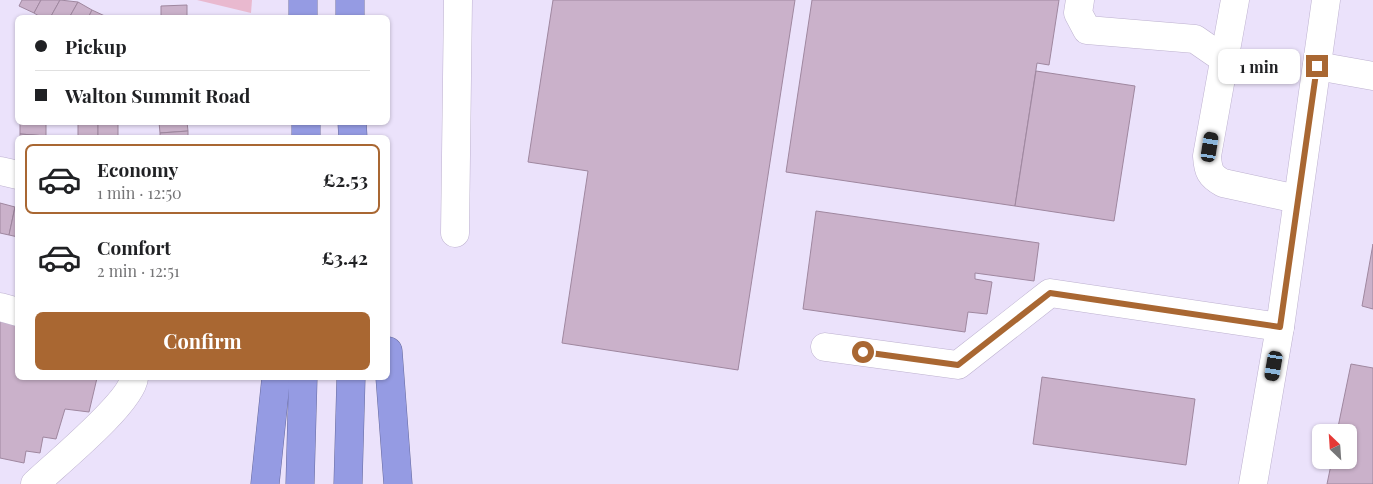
<!DOCTYPE html>
<meta charset="utf-8">
<style>
body{margin:0;font-family:"Playfair Display",serif;background:#f2f2f2;color:#202124;height:100vh;display:flex;flex-direction:column;font-size:19px;white-space:nowrap}
*{box-sizing:border-box;margin:0}
p{font-size:16px;color:#757577}
.icon{flex:none;width:28px;height:28px;fill:none;stroke:currentColor;stroke-width:2;stroke-linecap:round;stroke-linejoin:round}
.map{position:relative;flex:1;overflow:hidden}
.details{position:absolute;left:15px;top:135px;width:375px;height:245px;display:flex;flex-direction:column;background:#fff;border-radius:8px;box-shadow:0 1px 4px #0004}
.details>*{flex:none}
.top-card{position:absolute;left:15px;top:15px;width:375px;height:110px;border-radius:8px;box-shadow:0 1px 4px #0004;display:grid;align-content:center;height:110px;padding:0 20px;background:#fff}
.needle{width:32px;rotate:335deg}
.controls{position:absolute;left:1312px;top:424px;display:grid;gap:10px}
.controls a{display:grid;place-items:center;width:45px;height:45px;border-radius:8px;background:#fff;box-shadow:0 1px 4px #0004;font-size:25px}
.end{position:absolute;width:22px;height:22px;margin:-11px;border:6px solid #a96732;background:#fff;box-shadow:0 0 0 2px #fff}
.from{border-radius:50%}
.bubble{position:absolute;height:35px;border-radius:8px;background:#fff;box-shadow:0 1px 4px #0004;font-size:16px;font-weight:700;line-height:35px;text-align:center}
.car{position:absolute;width:15px;height:30px;margin:-15px -8px;border-radius:6px;box-shadow:0 0 4px 1px #0007;background:linear-gradient(#222 24%,#8ab4d8 0 40%,#222 0 76%,#8ab4d8 0 86%,#222 0)}
.top-card b{display:flex;align-items:center;gap:18px;height:48px;font-size:19px}
.top-card b+b{border-top:1px solid #e0e0e0}
.top-card i{width:12px;height:12px;background:#202124}
ul{padding:9px 0 0;list-style:none}
li{display:flex;align-items:center;gap:15px;height:70px;margin:0 10px 8px;padding:0 10px;border:2px solid transparent;border-radius:8px}
li div{flex:1}
li b{display:block;font-size:19px}
li em{font-style:normal;font-weight:700}
li.selected{border-color:#a96732}
li>.icon{width:45px;height:45px;stroke-width:1.5}
.cta{display:flex;gap:10px;margin-top:auto;padding:10px 20px}
.cta a{flex:1;height:58px;border-radius:8px;background:#a96732;color:#fff;font-size:20px;font-weight:700;line-height:58px;text-align:center}
.map>svg:first-child{display:block}
.green{fill:#e9b9cf}
.building{fill:#cab1ca;stroke:#9f879f}
.lines{fill:none;stroke-linecap:round;stroke-linejoin:round}
.minor-casing{stroke:#bdb1cf;stroke-width:29}
.highway-casing{stroke:#676a9c;stroke-width:29}
.minor{stroke:#fff;stroke-width:28}
.highway{stroke:#959be3;stroke-width:28}
.route{stroke:#a96732;stroke-width:6}
</style>
<div class="map">
<svg width="1373" height="484" viewBox="0 0 1373 484">
<rect width="100%" height="100%" fill="#ebe2fb"/>
<polygon class="green" points="197,0 252,0 251,13"/>
<g class="building">
<polygon points="22,0 41,0 34,13 19,6"/>
<polygon points="41,0 60,0 50,18 42,18 34,13"/>
<polygon points="60,0 78,2 69,18 50,18"/>
<polygon points="553,0 795,0 738,370 562,343 588,171 528,162"/>
<polygon points="812,0 1059,0 1049,65 1037,63 1015,206 786,172"/>
<polygon points="78,2 92,10 88,18 69,18"/>
<polygon points="187,5 187,18 161,18 161,6"/>
<polygon points="92,10 107,17 88,18"/>
<polygon points="1036,71 1135,86 1114,221 1015,206"/>
<polygon points="20,122 46,122 46,136 20,134"/>
<polygon points="78,122 98,123 98,138 78,138"/>
<polygon points="159,122 187,122 188,131 160,133"/>
<rect x="98" y="123" width="20" height="15"/>
<polygon points="188,131 188,138 160,138 160,133"/>
<polygon points="20,134 46,136 46,138 20,138"/>
<polygon points="0,203 15,207 9,235 0,233"/>
<polygon points="15,207 18,207 18,237 9,235"/>
<polygon points="816,211 1039,243 1034,281 975,273 975,279 992,282 987,314 968,312 965,332 803,309"/>
<polygon points="1373,244 1373,309 1362,306"/>
<polygon points="0,319 18,324 18,378 97,378 89,412 65,409 56,439 43,437 40,453 26,451 24,463 0,458"/>
<polygon points="1351,364 1373,368 1373,484 1327,484 1332,460 1349,460 1349,432 1337,432"/>
<polygon points="1042,377 1195,399 1186,465 1033,444"/>
</g>
<g class="lines">
<g class="minor-casing">
<g id="minor">
<polyline points="1080,0 1078,13 1087,30 1195,39 1224,59"/>
<path d="M 1235,0 L 1207,156 C 1208,171 1210,176 1223,183 L 1297,199"/>
<polyline points="1317,66 1373,76"/>
<polyline points="0,171 18,175"/>
<polyline points="455,233 458,0"/>
<polyline points="0,307 18,312"/>
<polyline points="825,347 958,365 1050,293 1280,327"/>
<path d="M 35,484 C 56,464 131,403 134,378"/>
<polyline points="1253,484 1280,327 1326,0"/>
</g>
</g>
<g class="highway-casing">
<g id="highway">
<polyline points="303,0 303,18"/>
<polyline points="350,0 350,18"/>
<polyline points="306,122 306,138"/>
<polyline points="352,122 353,138"/>
<polyline points="388,351 398,484"/>
<polyline points="265,484 276,378"/>
<polyline points="300,484 303,378"/>
<polyline points="348,484 351,378"/>
</g>
</g>
<use href="#minor" class="minor"/>
<use href="#highway" class="highway"/>
</g>
<g class="lines">
<polyline class="route" points="863,352 958,365 1050,293 1280,327 1317,66"/>
</g>
</svg>
<div class="controls">
<a><svg class="needle" viewBox="-14 -14 28 28"><path d="M0-13l5 13h-10z" fill="#e53935"/><path d="M0 13l5-13h-10z" fill="#757577"/></svg></a>
</div>
<i class="end from" style="left:863px;top:352px"></i>
<i class="end" style="left:1317px;top:66px"></i>
<div class="bubble" style="left:1218px;top:49px;width:82px">1 min</div>
<i class="car" style="left:1210px;top:147px;rotate:9deg"></i>
<i class="car" style="left:1274px;top:366px;rotate:190deg"></i>
<div class="top-card">
<b><i class="from"></i>Pickup</b>
<b><i></i>Walton Summit Road</b>
</div>
<section class="details">
<ul>
<li class="selected"><svg class="icon" aria-label="car" viewBox="0 0 24 24"><path d="M5 17H2v-5l4-1 3-4h7l3 4 3 1v5h-3M9 17h6M6 11h13"/><circle cx="7" cy="17" r="2"/><circle cx="17" cy="17" r="2"/></svg><div><b>Economy</b><p>1 min · 12:50</p></div><em>£2.53</em></li>
<li><svg class="icon" aria-label="car" viewBox="0 0 24 24"><path d="M5 17H2v-5l4-1 3-4h7l3 4 3 1v5h-3M9 17h6M6 11h13"/><circle cx="7" cy="17" r="2"/><circle cx="17" cy="17" r="2"/></svg><div><b>Comfort</b><p>2 min · 12:51</p></div><em>£3.42</em></li>
</ul>
<div class="cta"><a>Confirm</a></div>
</section>
</div>
